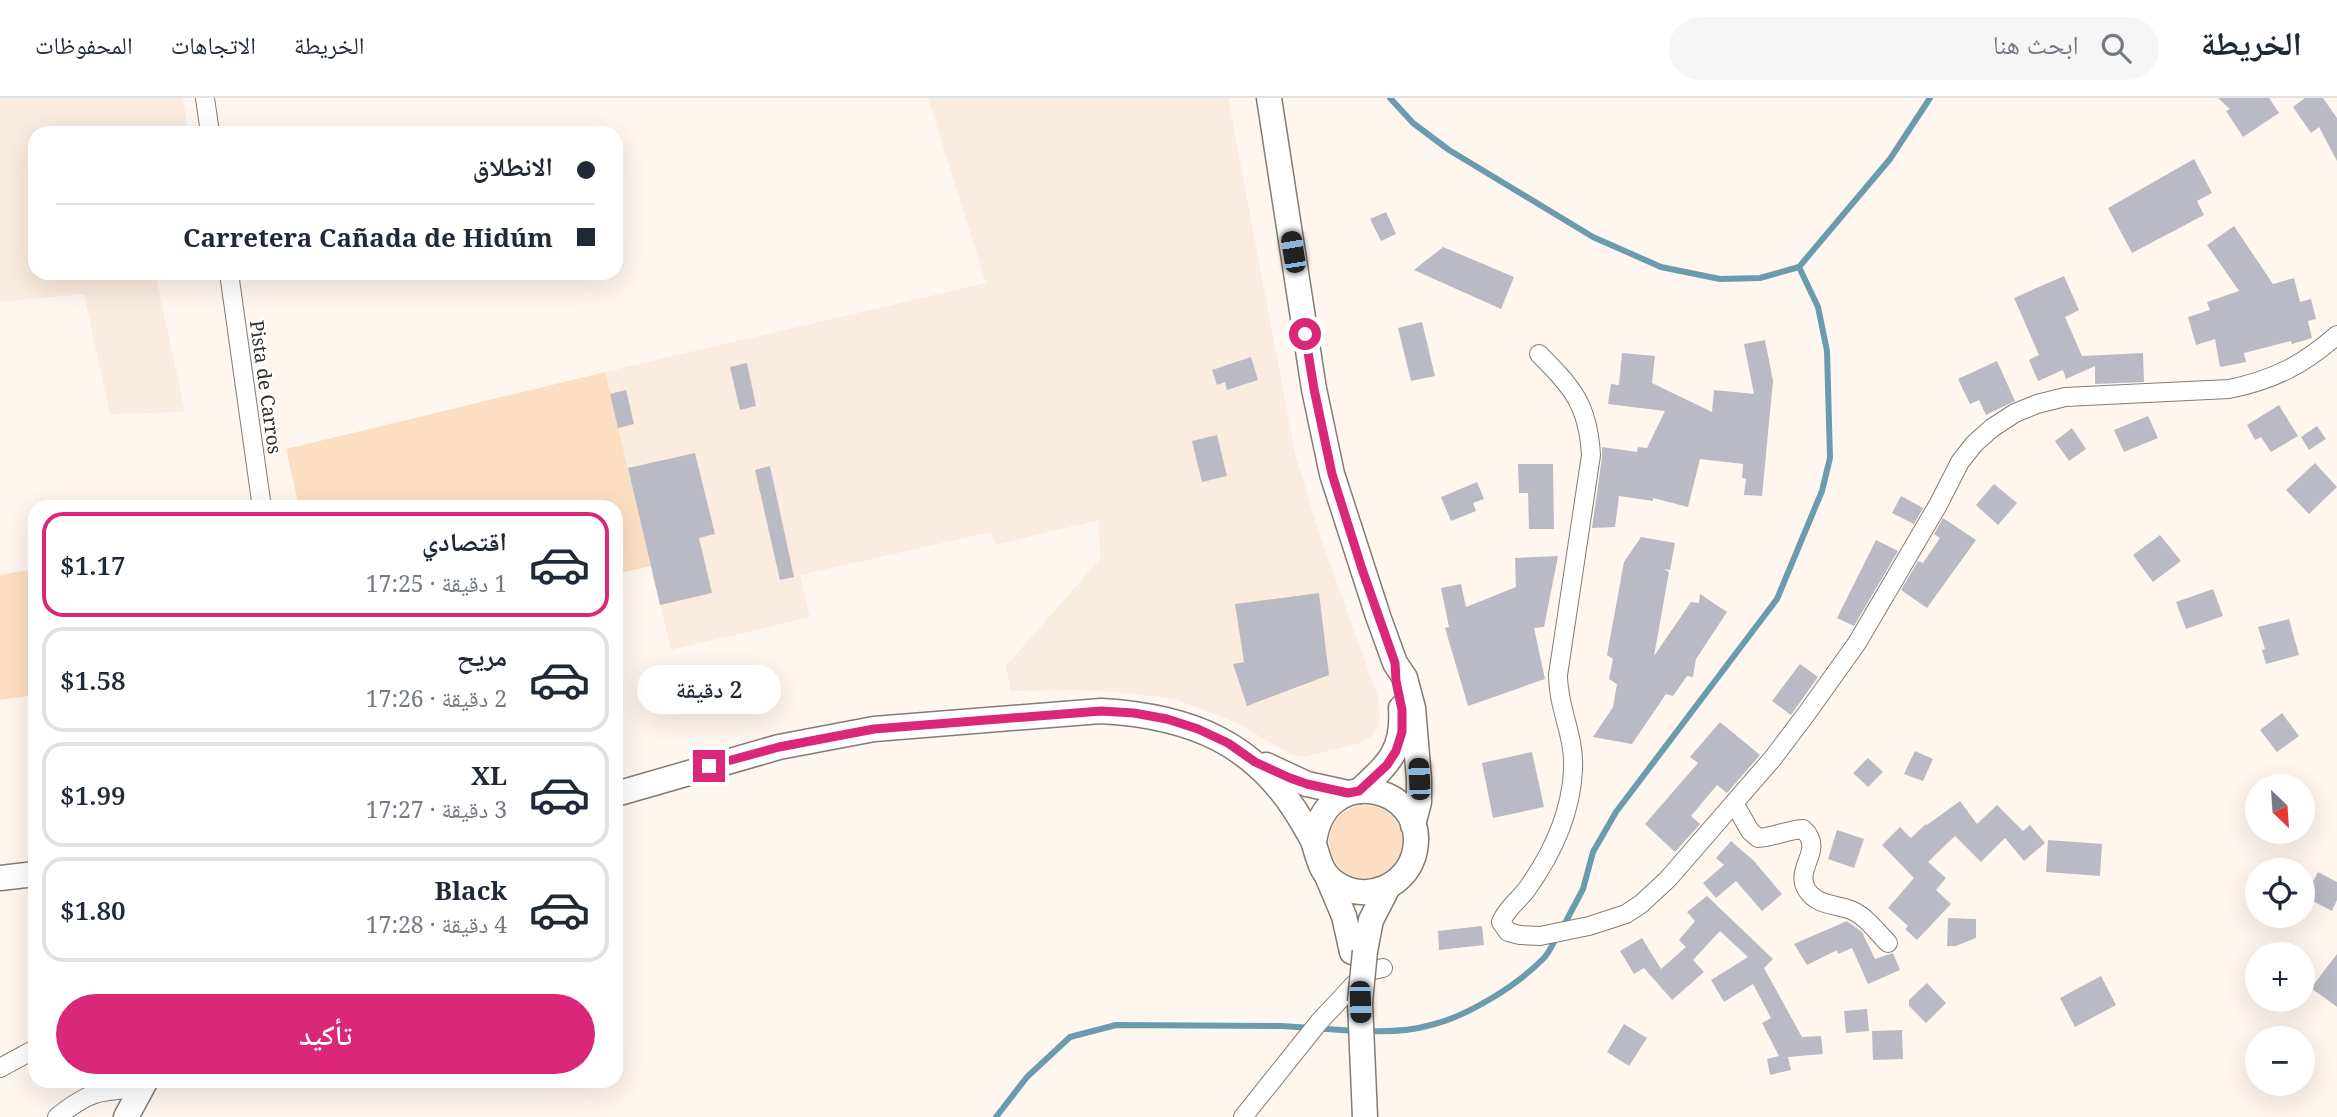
<!DOCTYPE html>
<html lang="ar">
<meta charset="utf-8">
<style>
body{margin:0;font-family:"Noto Serif","Noto Naskh Arabic",serif;background:#f6f6f7;color:#1f2937;direction:rtl;height:100vh;display:flex;flex-direction:column;font-size:26px;white-space:nowrap}
*{box-sizing:border-box;margin:0}
p{font-size:23px;color:#747a83}
.icon{flex:none;width:38px;height:38px;fill:none;stroke:currentColor;stroke-width:2;stroke-linecap:round;stroke-linejoin:round}
.map{position:relative;flex:1;overflow:hidden;direction:ltr}
.details{position:absolute;left:28px;top:402px;width:595px;height:588px;display:flex;flex-direction:column;background:#fff;border-radius:21px;box-shadow:0 7px 28px #0002;direction:rtl}
.details>*{flex:none}
.hud{position:absolute;left:28px;top:28px;width:595px;height:154px;border-radius:21px;box-shadow:0 7px 28px #0002;direction:rtl;display:grid;align-content:center;height:154px;padding:0 28px;background:#fff}
.needle{width:46px;rotate:155deg}
.tools{position:absolute;left:2245px;top:676px;display:grid;gap:14px}
.tools a{display:grid;place-items:center;width:70px;height:70px;border-radius:50%;background:#fff;box-shadow:0 7px 28px #0002;font-size:35px}
.end{position:absolute;width:32px;height:32px;margin:-16px;border:9px solid #db2777;background:#fff;box-shadow:0 0 0 4px #fff}
.from{border-radius:50%}
.bubble{position:absolute;height:49px;border-radius:24px;background:#fff;box-shadow:0 7px 28px #0002;font-size:23px;font-weight:600;line-height:49px;text-align:center;direction:rtl}
.car{position:absolute;width:21px;height:42px;margin:-21px -10px;border-radius:9px;box-shadow:0 0 5px 2px #0007;background:linear-gradient(#222 24%,#8ab4d8 0 40%,#222 0 76%,#8ab4d8 0 86%,#222 0)}
.hud b{display:flex;align-items:center;gap:24px;height:66px;font-size:26px}
.hud b+b{border-top:2px solid #e0e1e3}
.hud i{width:18px;height:18px;background:#1f2937}
ul{padding:12px 0 0;list-style:none}
li{display:flex;align-items:center;gap:21px;height:105px;margin:0 14px 10px;padding:0 14px;border:4px solid #e0e1e3;border-radius:21px}
li div{flex:1}
li b{display:block;font-size:26px}
li em{font-style:normal;font-weight:600}
li.selected{border-color:#db2777}
li>.icon{width:63px;height:63px;stroke-width:1.5}
.cta{display:flex;gap:14px;margin-top:auto;padding:14px 28px}
.cta a{flex:1;height:80px;border-radius:42px;background:#db2777;color:#fff;font-size:28px;font-weight:600;line-height:80px;text-align:center}
header{display:flex;align-items:center;gap:42px;box-sizing:border-box;height:98px;padding:0 35px;background:#fff;border-bottom:2px solid #e0e1e3}
header strong{font-size:33px}
nav{display:flex;gap:38px;margin-inline-start:auto;font-size:24px}
.search{width:490px;height:63px;background:#f6f6f7;display:flex;align-items:center;gap:18px;box-sizing:border-box;padding:0 24px;border-radius:38px;color:#747a83;font-size:26px}
.map>svg:first-child{display:block}
.built{fill:#faecde}
.green{fill:#fcdfc3}
.lines{fill:none;stroke-linecap:round;stroke-linejoin:round}
.stream{stroke:#6a9cae;stroke-width:6}
.building{fill:#babac4}
.street-casing{stroke:#837c74;stroke-width:20}
.secondary-casing{stroke:#837c74;stroke-width:27}
.street{stroke:#fff;stroke-width:18}
.secondary{stroke:#fff;stroke-width:24}
.secondary-bridge-casing{stroke:#837c74;stroke-width:27;stroke-linecap:butt}
.secondary-bridge{stroke:#fff;stroke-width:24}
.route{stroke:#db2777;stroke-width:9}
.labels{text-anchor:middle;stroke-width:5;stroke-linejoin:round;paint-order:stroke}
.street-label{font-size:19px;fill:#302d2a;stroke:#fff}
</style>
<header>
<strong>الخريطة</strong>
<div class="search"><svg class="icon" aria-label="search" viewBox="0 0 24 24"><circle cx="10" cy="10" r="6"/><path d="M15 15l6 6"/></svg>ابحث هنا</div>
<nav><a>الخريطة</a><a>الاتجاهات</a><a>المحفوظات</a></nav>
</header>
<div class="map">
<svg width="2337" height="1019" viewBox="0 0 2337 1019">
<rect width="100%" height="100%" fill="#fff7ef"/>
<g class="built">
<polygon points="0,0 183,0 188,35 35,35 35,175 155,175 185,314 110,316 84,196 0,204"/>
<polygon points="928,0 1228,0 1295,355 1319,435 1378,599 1380,616 1377,631 1371,639 1360,645 1302,659 1290,656 1237,625 1175,601 1117,594 1074,592 1011,593 1006,568 1100,461 1099,422 995,447 991,434 800,477 810,519 671,552 605,274 986,185"/>
</g>
<g class="green">
<polygon points="605,274 651,468 616,476 616,410 299,409 286,351"/>
<polygon points="35,471 35,597 0,602 0,477"/>
<circle cx="1366" cy="744" r="37"/>
</g>
<g class="lines">
<g class="stream">
<polyline points="1390,0 1413,25 1449,52 1593,139 1661,169 1720,181 1760,180 1799,169 1890,61 1930,0"/>
<polyline points="1563,829 1583,791 1593,754 1616,714 1777,501 1822,393 1830,360 1827,253 1818,209 1799,169"/>
<path d="M 1366,933 C 1389,934 1410,933 1431,927 C 1468,918 1516,888 1543,861 C 1549,855 1553,846 1557,838"/>
<polyline points="996,1019 1027,979 1070,939 1116,927 1282,928 1356,933"/>
</g>
</g>
<g class="building">
<polygon points="2218,0 2269,0 2279,15 2243,39 2226,13 2230,11"/>
<polygon points="2305,0 2323,0 2337,20 2337,63 2319,29 2311,35 2293,9"/>
<polygon points="2194,61 2212,95 2197,103 2204,117 2132,155 2108,110"/>
<polygon points="1386,114 1396,136 1381,143 1370,121"/>
<polygon points="2234,128 2273,186 2294,180 2300,204 2311,201 2316,221 2308,223 2312,240 2292,246 2291,243 2244,255 2246,264 2220,269 2215,241 2196,247 2188,219 2210,212 2207,204 2239,193 2207,147"/>
<polygon points="1443,149 1514,179 1501,211 1414,172"/>
<polygon points="2064,178 2079,212 2065,219 2082,258 2143,255 2144,284 2095,286 2095,268 2066,281 2063,272 2038,283 2029,262 2039,257 2014,200"/>
<polygon points="1422,224 1435,278 1411,283 1398,230"/>
<polygon points="1765,242 1773,283 1762,398 1744,397 1746,381 1742,380 1743,366 1700,361 1688,409 1653,400 1653,403 1619,398 1615,429 1592,430 1602,359 1602,349 1637,354 1638,349 1647,350 1665,313 1608,306 1611,286 1619,287 1622,255 1655,258 1652,285 1712,314 1714,292 1754,296 1744,246"/>
<polygon points="1251,259 1258,282 1227,292 1225,284 1217,287 1212,272"/>
<polygon points="1997,263 2015,303 1986,317 1979,302 1970,306 1958,281"/>
<polygon points="747,265 756,308 740,312 730,269"/>
<polygon points="626,292 634,326 618,330 610,296"/>
<polygon points="2279,307 2298,338 2271,354 2261,339 2255,342 2247,327"/>
<polygon points="2148,318 2158,340 2124,354 2114,332"/>
<polygon points="2317,328 2326,341 2309,352 2301,339"/>
<polygon points="2072,330 2086,351 2069,363 2055,343"/>
<polygon points="1217,337 1227,378 1202,384 1192,343"/>
<polygon points="695,355 715,436 699,440 712,495 660,507 628,370"/>
<polygon points="2315,365 2337,389 2309,416 2286,392"/>
<polygon points="1518,366 1553,366 1554,431 1529,431 1528,395 1519,395"/>
<polygon points="770,368 794,479 780,482 755,372"/>
<polygon points="1477,384 1484,401 1473,405 1476,413 1451,423 1441,399"/>
<polygon points="1994,386 2017,405 1998,427 1976,407"/>
<polygon points="1901,398 1923,410 1914,426 1892,415"/>
<polygon points="1943,420 1976,442 1927,510 1901,492 1918,463 1923,465 1940,440 1934,436"/>
<polygon points="2160,437 2181,463 2153,484 2133,457"/>
<polygon points="1641,439 1675,445 1670,472 1664,471 1669,474 1654,558 1691,504 1699,505 1700,496 1727,514 1696,561 1693,579 1687,578 1673,598 1666,596 1632,646 1593,639 1613,609 1617,586 1609,581 1613,561 1607,557 1624,464"/>
<polygon points="1876,442 1898,453 1854,528 1837,520"/>
<polygon points="1558,458 1544,529 1534,530 1545,581 1468,608 1445,530 1449,529 1441,490 1461,486 1466,509 1516,489 1515,460"/>
<polygon points="2213,491 2223,518 2186,531 2176,504"/>
<polygon points="1319,495 1329,577 1247,608 1233,566 1244,564 1235,506"/>
<polygon points="2289,521 2299,557 2266,566 2262,552 2265,551 2258,529"/>
<polygon points="1800,566 1818,579 1791,617 1772,603"/>
<polygon points="2282,615 2299,638 2277,654 2260,632"/>
<polygon points="1720,624 1760,657 1727,695 1717,687 1691,718 1700,726 1675,754 1645,726 1698,665 1690,659"/>
<polygon points="1915,653 1933,661 1923,683 1904,676"/>
<polygon points="1532,654 1544,709 1493,720 1482,665"/>
<polygon points="1868,660 1883,674 1868,689 1853,675"/>
<polygon points="1960,703 1977,726 1997,707 2023,733 2030,727 2045,745 2024,763 2005,740 1981,764 1955,738 1928,764 1946,780 1936,792 1951,806 1917,842 1905,831 1908,828 1888,810 1914,780 1882,747 1900,729 1911,740 1926,726 1927,727"/>
<polygon points="1837,732 1864,741 1854,770 1828,761"/>
<polygon points="2048,742 2102,746 2100,778 2046,774"/>
<polygon points="1731,743 1754,763 1782,796 1762,813 1736,783 1716,800 1703,785 1724,767 1716,760"/>
<polygon points="2318,774 2337,784 2337,802 2332,813 2305,799"/>
<polygon points="1707,798 1773,861 1764,870 1802,939 1821,938 1823,956 1788,959 1791,972 1770,977 1767,961 1779,958 1762,925 1771,920 1753,886 1724,904 1711,882 1748,859 1720,833 1693,862 1704,874 1672,902 1644,870 1634,876 1620,853 1642,840 1661,871 1686,849 1679,842 1695,823 1687,814"/>
<polygon points="1948,820 1976,821 1976,840 1956,848 1947,848"/>
<polygon points="1847,823 1862,834 1875,861 1893,855 1900,872 1868,886 1852,850 1838,856 1837,852 1807,867 1794,846"/>
<polygon points="1482,828 1484,847 1439,852 1438,833"/>
<polygon points="2337,856 2337,909 2311,890"/>
<polygon points="2101,878 2116,907 2075,929 2060,900"/>
<polygon points="1927,885 1946,905 1926,925 1909,908 1909,902"/>
<polygon points="1867,911 1869,933 1846,935 1844,913"/>
<polygon points="1624,926 1647,940 1629,968 1607,954"/>
<polygon points="1902,932 1903,961 1873,962 1872,933"/>
</g>
<g class="lines">
<g class="street-casing">
<g id="street">
<polyline points="205,0 210,35"/>
<polyline points="229,175 262,410"/>
<path d="M 1539,256 C 1573,290 1588,307 1591,357 L 1558,577 C 1558,611 1575,637 1573,672 C 1571,715 1552,756 1527,791 C 1518,803 1507,810 1501,824 L 1508,834 L 1520,837 L 1540,838 L 1589,828 L 1626,816 L 1641,806 L 1668,781 L 1773,660 L 1807,615 L 1857,545 L 1938,407 L 1960,364 L 1974,346 L 1992,330 L 2015,315 L 2037,306 L 2065,299 L 2229,291 C 2273,282 2303,267 2337,237"/>
<path d="M 1734,705 L 1750,733 L 1758,740 C 1774,739 1787,732 1803,731 C 1826,752 1793,770 1807,792 C 1817,808 1836,806 1851,812 C 1866,818 1877,834 1888,845"/>
<polyline points="0,970 35,951"/>
<path d="M 57,1019 C 91,992 99,993 142,990"/>
<polyline points="1243,1019 1319,924 1361,879 1373,872 1383,870"/>
</g>
</g>
<g class="secondary-casing">
<g id="secondary">
<polyline points="1269,0 1314,291 1332,376 1378,518 1395,565 1405,580 1413,610 1419,681 1419,704 1413,727"/>
<polyline points="1266,667 1307,686 1348,695"/>
<path d="M 1359,693 C 1388,666 1404,653 1401,610"/>
<path d="M 616,696 L 779,649 L 874,631 L 1101,613 C 1191,618 1258,645 1304,727 C 1307,733 1312,739 1314,746 C 1319,762 1321,776 1337,786 C 1367,806 1409,787 1415,752 C 1427,686 1323,664 1314,745"/>
<polyline points="1327,778 1344,818 1352,854"/>
<polyline points="0,780 35,776"/>
<polyline points="1365,853 1371,822 1388,789"/>
<polyline points="1360,904 1365,1019"/>
<polyline points="126,1019 145,984"/>
</g>
</g>
<use href="#street" class="street"/>
<use href="#secondary" class="secondary"/>
<g class="secondary-bridge-casing">
<polyline id="secondary-bridge" points="1360,904 1365,853"/>
</g>
<use href="#secondary-bridge" class="secondary-bridge"/>
</g>
<g class="lines">
<polyline class="route" points="709,668 779,649 874,631 1101,613 1134,615 1167,621 1198,631 1228,645 1255,664 1290,680 1307,686 1348,695 1359,693 1387,667 1396,653 1402,634 1402,612 1396,583 1395,565 1362,471 1332,376 1314,291 1305,236"/>
</g>
<g class="labels">
<g class="street-label">
<text transform="translate(266 289) rotate(82)" y="7">Pista de Carros</text>
</g>
</g>
</svg>
<div class="tools">
<a><svg class="needle" viewBox="-14 -14 28 28"><path d="M0-13l5 13h-10z" fill="#e53935"/><path d="M0 13l5-13h-10z" fill="#747a83"/></svg></a>
<a><svg class="icon" aria-label="locate" viewBox="0 0 24 24"><circle cx="12" cy="12" r="6"/><path d="M12 2v4M12 18v4M2 12h4M18 12h4"/></svg></a>
<a>+</a>
<a>−</a>
</div>
<i class="end from" style="left:1305px;top:236px"></i>
<i class="end" style="left:709px;top:668px"></i>
<div class="bubble" style="left:637px;top:567px;width:144px">2 دقيقة</div>
<i class="car" style="left:1293px;top:154px;rotate:351deg"></i>
<i class="car" style="left:1419px;top:681px;rotate:357deg"></i>
<i class="car" style="left:1360px;top:904px;rotate:178deg"></i>
<div class="hud">
<b><i class="from"></i>الانطلاق</b>
<b><i></i>Carretera Cañada de Hidúm</b>
</div>
<section class="details">
<ul>
<li class="selected"><svg class="icon" aria-label="car" viewBox="0 0 24 24"><path d="M5 17H2v-5l4-1 3-4h7l3 4 3 1v5h-3M9 17h6M6 11h13"/><circle cx="7" cy="17" r="2"/><circle cx="17" cy="17" r="2"/></svg><div><b>اقتصادي</b><p>1 دقيقة · 17:25</p></div><em>$1.17</em></li>
<li><svg class="icon" aria-label="car" viewBox="0 0 24 24"><path d="M5 17H2v-5l4-1 3-4h7l3 4 3 1v5h-3M9 17h6M6 11h13"/><circle cx="7" cy="17" r="2"/><circle cx="17" cy="17" r="2"/></svg><div><b>مريح</b><p>2 دقيقة · 17:26</p></div><em>$1.58</em></li>
<li><svg class="icon" aria-label="car" viewBox="0 0 24 24"><path d="M5 17H2v-5l4-1 3-4h7l3 4 3 1v5h-3M9 17h6M6 11h13"/><circle cx="7" cy="17" r="2"/><circle cx="17" cy="17" r="2"/></svg><div><b>XL</b><p>3 دقيقة · 17:27</p></div><em>$1.99</em></li>
<li><svg class="icon" aria-label="car" viewBox="0 0 24 24"><path d="M5 17H2v-5l4-1 3-4h7l3 4 3 1v5h-3M9 17h6M6 11h13"/><circle cx="7" cy="17" r="2"/><circle cx="17" cy="17" r="2"/></svg><div><b>Black</b><p>4 دقيقة · 17:28</p></div><em>$1.80</em></li>
</ul>
<div class="cta"><a>تأكيد</a></div>
</section>
</div>
